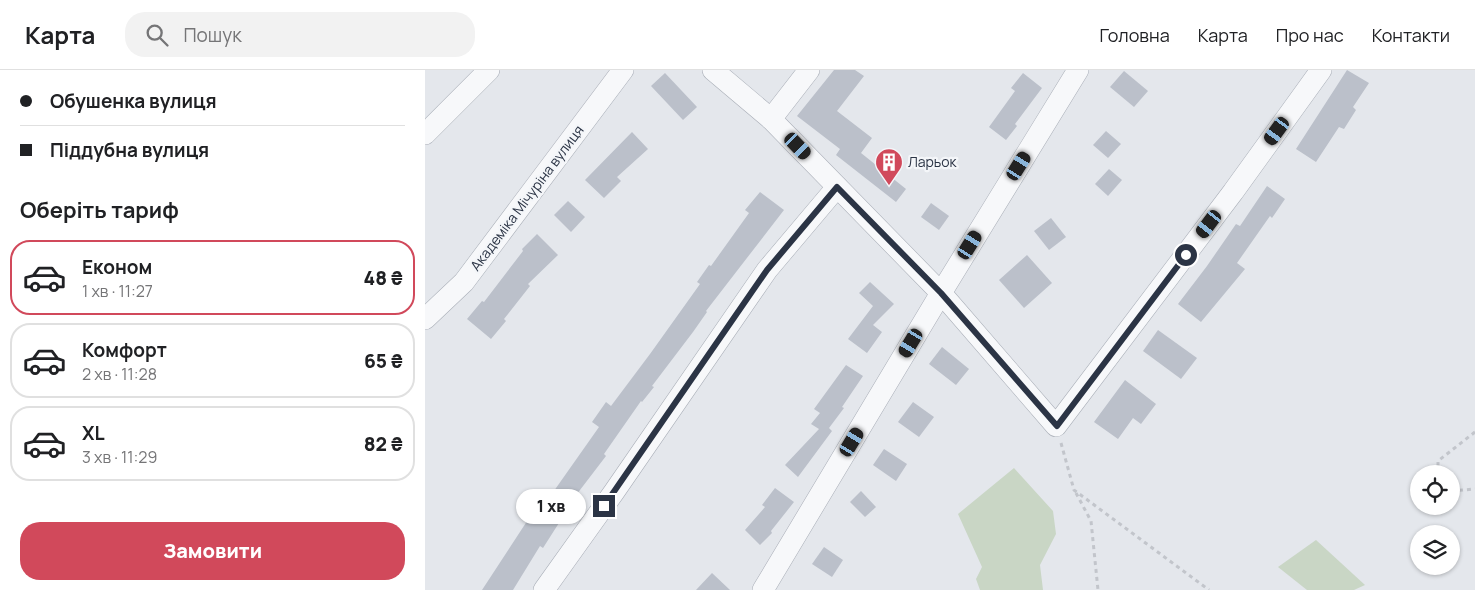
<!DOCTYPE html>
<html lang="uk">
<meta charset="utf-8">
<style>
body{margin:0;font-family:Manrope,sans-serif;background:#f2f2f2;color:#202124;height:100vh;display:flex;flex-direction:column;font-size:19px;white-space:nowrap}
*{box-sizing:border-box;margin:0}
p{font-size:16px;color:#757577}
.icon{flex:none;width:28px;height:28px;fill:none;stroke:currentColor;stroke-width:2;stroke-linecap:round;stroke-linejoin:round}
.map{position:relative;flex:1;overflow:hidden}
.panel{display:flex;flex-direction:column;background:#fff;width:425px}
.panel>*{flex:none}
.banner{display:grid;align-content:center;height:110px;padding:0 20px;background:#fff}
.fabs{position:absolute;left:985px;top:395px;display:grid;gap:10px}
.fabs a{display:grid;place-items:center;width:50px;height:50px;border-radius:50%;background:#fff;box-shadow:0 1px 4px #0004;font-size:25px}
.end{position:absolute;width:22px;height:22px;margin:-11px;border:6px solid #2b3445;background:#fff;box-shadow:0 0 0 2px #fff}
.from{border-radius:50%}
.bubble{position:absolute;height:35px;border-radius:18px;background:#fff;box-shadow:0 1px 4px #0004;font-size:16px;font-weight:800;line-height:35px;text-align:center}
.car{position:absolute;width:15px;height:30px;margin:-15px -8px;border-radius:6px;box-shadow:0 0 4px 1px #0007;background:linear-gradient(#222 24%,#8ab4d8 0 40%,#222 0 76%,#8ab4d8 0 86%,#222 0)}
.banner b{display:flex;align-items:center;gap:18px;height:48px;font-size:19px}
.banner b+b{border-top:1px solid #e0e0e0}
.banner i{width:12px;height:12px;background:#202124}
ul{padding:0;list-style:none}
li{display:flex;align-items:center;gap:15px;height:75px;margin:0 10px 8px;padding:0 10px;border:2px solid #e0e0e0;border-radius:20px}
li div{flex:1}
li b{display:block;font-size:19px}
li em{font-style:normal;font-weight:800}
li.selected{border-color:#d1495b}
li>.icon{width:45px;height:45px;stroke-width:1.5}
h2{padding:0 20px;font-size:22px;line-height:60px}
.action{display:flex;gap:10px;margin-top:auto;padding:10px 20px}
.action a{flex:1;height:58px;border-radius:20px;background:#d1495b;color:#fff;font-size:20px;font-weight:800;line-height:58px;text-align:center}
header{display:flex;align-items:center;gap:30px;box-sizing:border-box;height:70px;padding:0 25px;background:#fff;border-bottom:1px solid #e0e0e0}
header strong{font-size:24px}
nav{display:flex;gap:28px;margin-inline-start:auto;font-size:18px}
.search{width:350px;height:45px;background:#f2f2f2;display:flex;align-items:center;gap:12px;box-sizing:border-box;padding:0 18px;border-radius:20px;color:#757577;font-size:19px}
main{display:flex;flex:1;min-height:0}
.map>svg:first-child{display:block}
.green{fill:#c9d6c5}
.building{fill:#bbc0ca}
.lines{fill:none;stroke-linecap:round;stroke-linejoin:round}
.minor-casing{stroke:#a9aeb7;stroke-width:22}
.path{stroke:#c2c5cb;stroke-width:3;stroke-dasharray:4 4;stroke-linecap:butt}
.minor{stroke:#f7f8fa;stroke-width:21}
.route{stroke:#2b3445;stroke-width:6}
.labels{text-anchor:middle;stroke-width:4.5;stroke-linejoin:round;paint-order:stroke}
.poi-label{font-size:14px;fill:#2b3445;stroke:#f4f6f9;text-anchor:start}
.street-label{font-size:14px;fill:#2b3445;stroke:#f4f6f9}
</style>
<header>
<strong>Карта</strong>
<div class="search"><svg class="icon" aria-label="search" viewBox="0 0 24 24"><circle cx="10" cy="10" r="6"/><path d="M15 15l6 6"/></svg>Пошук</div>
<nav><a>Головна</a><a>Карта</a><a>Про нас</a><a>Контакти</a></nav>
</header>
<main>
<section class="panel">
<div class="banner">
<b><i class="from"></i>Обушенка вулиця</b>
<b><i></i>Піддубна вулиця</b>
</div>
<h2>Оберіть тариф</h2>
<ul>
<li class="selected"><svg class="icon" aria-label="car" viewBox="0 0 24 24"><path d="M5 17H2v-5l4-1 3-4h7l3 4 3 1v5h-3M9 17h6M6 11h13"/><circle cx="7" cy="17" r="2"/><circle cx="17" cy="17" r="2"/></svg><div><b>Економ</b><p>1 хв · 11:27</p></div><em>48 ₴</em></li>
<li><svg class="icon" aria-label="car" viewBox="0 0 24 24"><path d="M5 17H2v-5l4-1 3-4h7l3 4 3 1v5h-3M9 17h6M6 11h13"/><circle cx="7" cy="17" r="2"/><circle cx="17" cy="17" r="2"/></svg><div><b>Комфорт</b><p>2 хв · 11:28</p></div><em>65 ₴</em></li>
<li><svg class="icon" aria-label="car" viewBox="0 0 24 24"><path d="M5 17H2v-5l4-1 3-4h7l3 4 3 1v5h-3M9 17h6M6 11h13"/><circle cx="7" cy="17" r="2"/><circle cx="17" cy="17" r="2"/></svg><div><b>XL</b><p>3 хв · 11:29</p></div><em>82 ₴</em></li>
</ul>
<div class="action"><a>Замовити</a></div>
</section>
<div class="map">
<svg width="1050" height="520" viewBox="0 0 1050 520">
<rect width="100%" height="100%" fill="#e4e7ec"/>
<g class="green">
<polygon points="589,398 628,441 631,464 615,495 618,520 555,520 551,509 557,497 533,444"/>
<polygon points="891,470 940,515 929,520 882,520 853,497"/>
</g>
<g class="building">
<polygon points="409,0 430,0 439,6 412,41 447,68 436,83 481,119 471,132 411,85 415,79 372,46"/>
<polygon points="922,0 944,13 928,37 931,40 919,59 914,57 891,92 871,79"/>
<polygon points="699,1 723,21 709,37 685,17"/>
<polygon points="240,3 272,37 258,50 226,16"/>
<polygon points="598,3 617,18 590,54 592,56 581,70 564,57 590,21 586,18"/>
<polygon points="681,61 696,74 683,88 668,75"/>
<polygon points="207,62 223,79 192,107 196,111 179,128 160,110"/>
<polygon points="684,99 697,110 683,126 670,114"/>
<polygon points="842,116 860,129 847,148 845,146 812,193 820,199 776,252 753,234 782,196 811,154 815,156"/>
<polygon points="335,122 359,140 281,241 282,242 268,262 227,316 229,317 217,332 216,331 179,384 181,386 155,420 118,478 115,476 88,520 57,520 108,442 112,445 174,357 167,352 181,332 186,336 225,284 275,214 272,212 284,195 286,196 324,143 320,140"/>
<polygon points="143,131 160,147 146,162 129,145"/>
<polygon points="506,133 524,146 514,160 496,147"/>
<polygon points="626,148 641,167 624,180 609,161"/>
<polygon points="112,164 133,185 103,214 105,216 79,249 81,251 66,269 42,249 57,231 59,232 98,181 97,179"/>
<polygon points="602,185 627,213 599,238 574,210"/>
<polygon points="445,212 469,234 448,255 457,262 442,283 423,269 448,236 434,223"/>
<polygon points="733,260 772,288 756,309 718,281"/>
<polygon points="517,277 544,299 531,315 504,294"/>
<polygon points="421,295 438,306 417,337 419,338 404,358 407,361 373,407 360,395 394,359 386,354 395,343 389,339"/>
<polygon points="700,310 731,334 716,354 708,348 693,369 669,352"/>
<polygon points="488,332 509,347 494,367 473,352"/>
<polygon points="459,379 482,394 471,411 448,395"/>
<polygon points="350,418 369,432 346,461 347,463 335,475 320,460 340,437 337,435"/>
<polygon points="436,421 451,437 440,447 425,432"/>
<polygon points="399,477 418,490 407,507 387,494"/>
<polygon points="287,503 305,520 271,520"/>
</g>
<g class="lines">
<g class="minor-casing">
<g id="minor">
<polyline points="288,0 346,49 516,223 631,356 808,122 896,0"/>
<polyline points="346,49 384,0"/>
<polyline points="0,64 64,0"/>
<polyline points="0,249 39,212 198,0"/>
<polyline points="119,520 189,422 342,200 412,117"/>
<polyline points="338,520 516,223 653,0"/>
</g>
</g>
<g class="path">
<polyline points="636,373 649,420 784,520"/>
<polyline points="1013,404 1013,391 1050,362"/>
<polyline points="1026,421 1050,419"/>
<polyline points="651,423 666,451 673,520"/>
</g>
<use href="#minor" class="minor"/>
</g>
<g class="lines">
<polyline class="route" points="179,436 342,200 412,117 516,223 632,356 761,185"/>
</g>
<defs>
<g id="building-pin" transform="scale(1.4375)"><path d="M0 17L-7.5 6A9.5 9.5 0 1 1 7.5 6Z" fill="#d1495b" stroke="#f4f6f9"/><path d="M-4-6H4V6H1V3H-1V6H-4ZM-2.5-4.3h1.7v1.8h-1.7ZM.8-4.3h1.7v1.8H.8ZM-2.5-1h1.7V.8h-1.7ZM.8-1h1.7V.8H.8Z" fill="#fff"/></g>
</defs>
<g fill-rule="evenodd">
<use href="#building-pin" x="464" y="92"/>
</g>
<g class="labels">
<g class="poi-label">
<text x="483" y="97">Ларьок</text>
</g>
<g class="street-label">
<text transform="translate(102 128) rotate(-53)" y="5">Академіка Мічуріна вулиця</text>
</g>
</g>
</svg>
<div class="fabs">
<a><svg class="icon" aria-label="locate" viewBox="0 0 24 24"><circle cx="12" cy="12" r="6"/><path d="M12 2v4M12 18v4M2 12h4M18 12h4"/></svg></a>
<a><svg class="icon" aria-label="layers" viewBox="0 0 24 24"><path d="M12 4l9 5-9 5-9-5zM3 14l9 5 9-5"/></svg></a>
</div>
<i class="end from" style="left:761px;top:185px"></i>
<i class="end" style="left:179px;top:436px"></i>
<div class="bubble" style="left:91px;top:419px;width:70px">1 хв</div>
<i class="car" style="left:852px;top:61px;rotate:216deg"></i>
<i class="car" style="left:373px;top:76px;rotate:136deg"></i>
<i class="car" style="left:594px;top:96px;rotate:32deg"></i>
<i class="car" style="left:784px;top:154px;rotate:217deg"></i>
<i class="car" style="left:545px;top:175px;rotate:32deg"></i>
<i class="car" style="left:486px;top:273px;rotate:211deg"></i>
<i class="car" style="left:427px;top:372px;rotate:31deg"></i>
</div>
</main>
